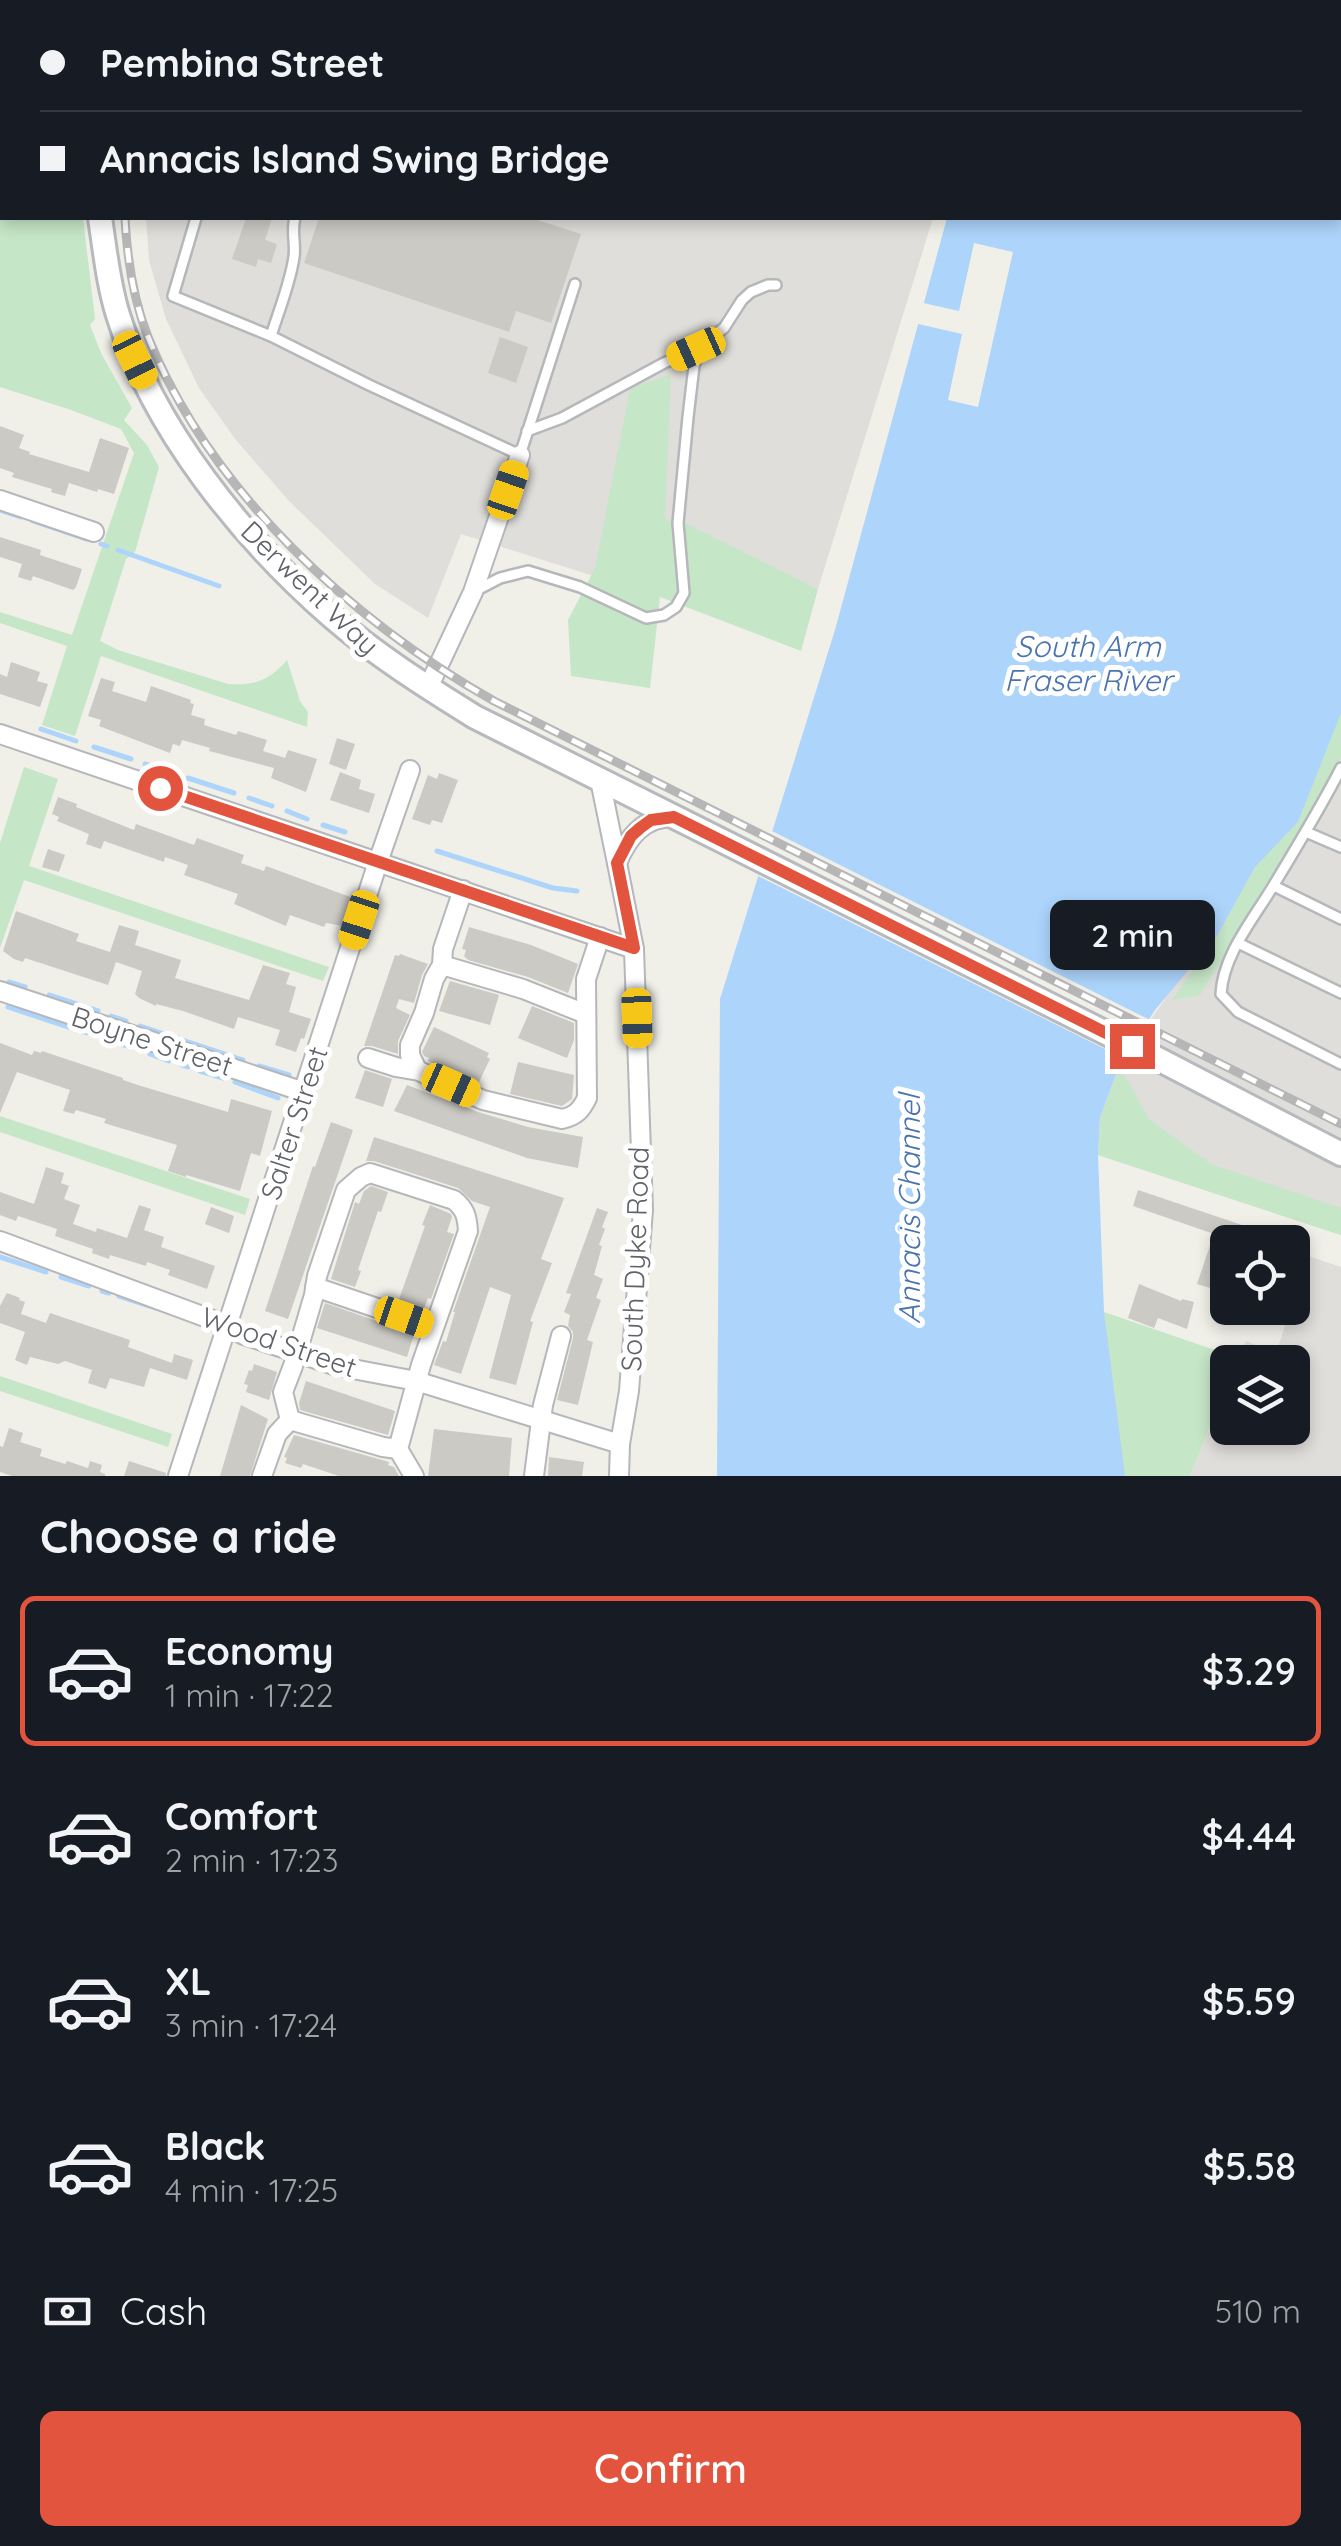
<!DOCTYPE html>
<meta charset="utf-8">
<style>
body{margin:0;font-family:Quicksand,sans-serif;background:#242831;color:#f1f3f6;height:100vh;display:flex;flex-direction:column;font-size:38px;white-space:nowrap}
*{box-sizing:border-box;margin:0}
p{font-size:32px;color:#9ea1a6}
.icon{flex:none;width:55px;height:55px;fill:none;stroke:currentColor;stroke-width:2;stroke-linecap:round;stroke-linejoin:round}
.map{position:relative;height:1476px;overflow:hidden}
.details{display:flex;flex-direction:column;background:#171b24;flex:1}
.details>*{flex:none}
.guide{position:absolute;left:0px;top:0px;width:1342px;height:220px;box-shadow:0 5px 15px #0003;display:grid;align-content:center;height:220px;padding:0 40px;background:#171b24}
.buttons{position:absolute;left:1210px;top:1225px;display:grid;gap:20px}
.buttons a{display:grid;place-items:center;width:100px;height:100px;border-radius:15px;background:#171b24;box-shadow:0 5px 15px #0003;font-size:50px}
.end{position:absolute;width:45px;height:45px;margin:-22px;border:12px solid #e2543d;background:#fff;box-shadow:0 0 0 5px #fff}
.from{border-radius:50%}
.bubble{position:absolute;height:70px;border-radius:15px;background:#171b24;box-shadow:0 5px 15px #0003;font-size:32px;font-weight:600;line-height:70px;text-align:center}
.car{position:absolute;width:30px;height:60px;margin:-30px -15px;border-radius:12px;box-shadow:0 0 8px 2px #0007;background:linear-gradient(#f5c518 24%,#345 0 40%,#f5c518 0 76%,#345 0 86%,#f5c518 0)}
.guide b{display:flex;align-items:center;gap:35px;height:95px;font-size:38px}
.guide b+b{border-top:2px solid #363941}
.guide i{width:25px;height:25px;background:#f1f3f6}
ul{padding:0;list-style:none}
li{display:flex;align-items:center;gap:30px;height:150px;margin:0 20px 15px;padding:0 20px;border:5px solid transparent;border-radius:15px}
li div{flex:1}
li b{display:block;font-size:38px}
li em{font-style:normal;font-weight:600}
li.selected{border-color:#e2543d}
li>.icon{width:90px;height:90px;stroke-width:1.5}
h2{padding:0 40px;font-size:45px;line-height:120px}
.pay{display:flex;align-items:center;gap:25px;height:110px;padding:0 40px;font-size:38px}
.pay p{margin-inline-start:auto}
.cta{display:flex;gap:20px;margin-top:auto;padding:20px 40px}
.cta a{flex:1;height:115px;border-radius:15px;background:#e2543d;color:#fff;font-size:40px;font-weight:600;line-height:115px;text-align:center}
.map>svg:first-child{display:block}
.industrial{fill:#dfdeda}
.green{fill:#c6e6c8}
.water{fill:#add4fb}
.pier{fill:#f0efe8}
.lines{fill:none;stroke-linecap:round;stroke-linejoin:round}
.stream{stroke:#add4fb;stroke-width:5}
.building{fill:#cccac4}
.lane-casing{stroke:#b5b7bb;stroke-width:14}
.street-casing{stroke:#b5b7bb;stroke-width:22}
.secondary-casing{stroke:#b6b9be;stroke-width:28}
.lane{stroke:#fff;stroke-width:9}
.street{stroke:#fff;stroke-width:18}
.secondary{stroke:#fff;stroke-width:22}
.rail-casing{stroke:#b6b6b7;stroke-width:9}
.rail{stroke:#fff;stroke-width:5;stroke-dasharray:15;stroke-linecap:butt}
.route{stroke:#e2543d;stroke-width:12}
.labels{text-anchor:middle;stroke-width:10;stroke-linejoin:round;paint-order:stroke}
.street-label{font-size:28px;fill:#5f6267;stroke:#fff}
.water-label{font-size:30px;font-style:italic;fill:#4974ae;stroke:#fff}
</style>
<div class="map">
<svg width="1341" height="1476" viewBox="0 0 1341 1476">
<rect width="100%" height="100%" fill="#f0efe8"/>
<g class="industrial">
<polygon points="139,0 828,0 838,2 140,2"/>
<polygon points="146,218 933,218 818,589 686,524 660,597 461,534 428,618 375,584 289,501 236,440 199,388 166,319 149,260"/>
<polygon points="1341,713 1341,1235 1098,1155 1119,1066 1255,867"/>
<polygon points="1308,1256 1341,1267 1341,1476 1190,1476 1227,1383 1228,1428 1292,1428 1292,1362 1236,1362 1246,1341 1276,1353"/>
</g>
<g class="green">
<path d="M 0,72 L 2,74 L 2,218 L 83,218 L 95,319 L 90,325 L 101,353 L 132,408 L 124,420 L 147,445 L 159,467 L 135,552 L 126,559 L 100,641 L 118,650 L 228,684 C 254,686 270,680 287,660 L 300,701 L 308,712 L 307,727 L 101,656 L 75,736 L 42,725 L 67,646 L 0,623 L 0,612 L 72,635 L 134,453 L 121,429 L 71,410 L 0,387 Z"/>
<polygon points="671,374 665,520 685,523 818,589 801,651 660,597 650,688 571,676 568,620 595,568 630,389"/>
<polygon points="1341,412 1341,757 1308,822 1200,995 1172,1000 1217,936 1255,867"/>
<polygon points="24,767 58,779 29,866 329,967 323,981 24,880 0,948 0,843"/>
<polygon points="1119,1066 1149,1119 1211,1164 1341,1208 1341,1235 1098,1155 1100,1118"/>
<polygon points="0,1116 250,1199 245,1215 0,1132"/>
<polygon points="1104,1312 1238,1358 1236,1362 1228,1362 1227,1383 1190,1476 1113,1476"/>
<polygon points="0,1376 172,1434 168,1447 0,1391"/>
</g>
<polygon class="water" points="1031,0 1341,0 1341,713 1298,822 1255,867 1217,936 1155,1010 1119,1066 1100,1118 1098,1155 1104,1312 1125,1476 717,1476 720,999 835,630 947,218 1340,218 1340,2 1031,2"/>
<g class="pier">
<polygon points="974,243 1013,252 978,407 948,400 962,334 914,323 919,302 959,311"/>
<polygon points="768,829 1154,1022 1129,1061 754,874"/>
</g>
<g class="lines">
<g class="stream">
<polyline points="0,510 21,517"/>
<polyline points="33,521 86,539"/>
<polyline points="101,544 107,546"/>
<polyline points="118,550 219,586"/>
<polyline points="41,729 76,741"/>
<polyline points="94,747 131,759"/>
<polyline points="145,764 158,768"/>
<polyline points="188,778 234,793"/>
<polyline points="249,798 272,806"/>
<polyline points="287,811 307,819"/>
<polyline points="323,825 345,832"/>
<polyline points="437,851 553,888 577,891"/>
<polyline points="9,982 25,987"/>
<polyline points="49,995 98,1011"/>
<polyline points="8,1007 71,1028"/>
<polyline points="111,1016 126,1021"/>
<polyline points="140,1026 243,1060"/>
<polyline points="84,1032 87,1033"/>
<polyline points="101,1037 130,1047"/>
<polyline points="150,1054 169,1061"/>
<polyline points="182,1065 188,1067"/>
<polyline points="259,1066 289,1075"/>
<polyline points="200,1071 223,1078"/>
<polyline points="235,1082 278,1098"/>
<polyline points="0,1257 46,1272"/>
<polyline points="61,1277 89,1286"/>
<polyline points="102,1291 109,1293"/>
<polyline points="119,1296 156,1308"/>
</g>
</g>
<g class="building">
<polygon points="246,218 272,218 265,240 277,244 271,263 258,259 256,267 232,259"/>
<polygon points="319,218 531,218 581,234 551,323 516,311 509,332 304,263"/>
<polygon points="500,337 528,347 516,383 488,373"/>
<polygon points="0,426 24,435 19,448 30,452 29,454 89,472 100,438 129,448 114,494 98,489 97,492 69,483 65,496 51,492 52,489 12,477 14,473 0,468"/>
<polygon points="0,537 41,550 40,555 82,569 76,587 73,590 33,576 31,581 18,577 22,564 0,557"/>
<polygon points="11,662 40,672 37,681 48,684 40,707 0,694 0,674 7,677"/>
<polygon points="101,678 115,682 112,691 146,702 151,686 191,700 190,703 194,704 191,715 205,719 204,725 236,735 238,731 267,740 263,751 285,758 288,750 317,759 306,792 271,778 274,768 209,751 210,748 182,740 180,746 173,744 170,753 99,726 101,720 88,716"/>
<polygon points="337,738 355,744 346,770 329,764"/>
<polygon points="340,772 361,780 359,789 375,794 369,813 330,800"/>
<polygon points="439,773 458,780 442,823 432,820 430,825 412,819 428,775 437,779"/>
<polygon points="58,797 77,804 76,807 134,830 136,824 194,845 197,838 244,855 241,863 264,871 266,866 353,898 343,926 326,923 324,927 290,915 286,926 234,904 238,894 184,875 188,865 165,857 164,862 104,841 101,849 86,844 89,834 57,821 59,817 52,814"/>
<polygon points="48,849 65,855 59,872 42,867"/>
<polygon points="16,911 79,934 76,941 110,952 119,925 139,931 135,945 181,960 175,978 249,1000 263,965 290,973 286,984 296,987 289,1012 311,1019 304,1039 301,1038 296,1052 275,1045 280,1030 238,1017 234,1029 183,1011 156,1004 156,1006 139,998 135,994 142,971 116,962 108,985 25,958 23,962 14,959 3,951"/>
<polygon points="469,927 531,945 578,964 568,993 528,977 468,960 464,956 466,950 462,949"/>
<polygon points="400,954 428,964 422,975 414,1003 399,999 396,1008 410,1015 398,1041 398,1054 372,1046 364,1046 395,955 399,956"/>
<polygon points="450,981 499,995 490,1025 439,1011"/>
<polygon points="532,1006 574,1023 574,1040 567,1058 518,1038"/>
<polygon points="434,1027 489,1053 487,1057 490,1059 478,1084 428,1061 429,1058 424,1056 422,1052"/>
<polygon points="0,1043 32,1055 34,1051 41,1053 42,1051 123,1078 123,1080 141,1086 228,1112 231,1099 272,1111 260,1156 251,1153 240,1191 186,1175 186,1177 168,1171 177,1145 104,1123 106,1119 76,1110 74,1114 63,1111 70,1090 17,1072 0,1113"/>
<polygon points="518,1062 574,1075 572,1099 562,1106 510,1094"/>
<polygon points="365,1070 392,1079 383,1107 355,1098"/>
<polygon points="407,1085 478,1112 528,1127 583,1137 578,1168 527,1158 394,1111"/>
<polygon points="331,1122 353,1130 288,1319 265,1311 313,1166 315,1167"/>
<polygon points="374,1137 564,1198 541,1259 552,1263 530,1321 533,1322 516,1385 489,1378 511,1295 490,1287 461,1374 434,1365 443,1341 446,1342 455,1312 453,1312 490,1207 472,1201 458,1188 374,1161 366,1161"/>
<polygon points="46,1167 64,1173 61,1183 69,1186 64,1199 80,1205 73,1224 96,1232 97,1228 127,1238 139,1205 151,1209 144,1230 164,1237 161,1247 215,1266 207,1289 168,1275 170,1270 147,1262 146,1266 110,1255 109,1259 92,1253 93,1249 55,1236 57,1229 18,1216 16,1221 0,1215 0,1192 34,1204"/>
<polygon points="371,1186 388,1192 381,1212 378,1211 358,1270 361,1271 355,1287 331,1279 355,1202 359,1204 364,1191"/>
<polygon points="1138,1190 1242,1225 1237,1242 1228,1242 1228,1269 1220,1291 1197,1284 1214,1234 1133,1206"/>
<polygon points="430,1205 451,1214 452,1217 447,1232 454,1234 431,1299 428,1298 423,1311 398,1302 425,1226 422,1225"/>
<polygon points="211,1207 234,1216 229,1233 205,1224"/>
<polygon points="597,1208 608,1212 602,1227 605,1229 599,1245 602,1246 594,1275 603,1279 596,1298 601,1300 587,1340 593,1342 578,1405 557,1400 573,1338 573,1332 568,1326 570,1315 564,1312 571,1294 566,1293"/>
<polygon points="1139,1284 1181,1301 1182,1299 1194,1302 1187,1329 1158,1318 1154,1328 1128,1318"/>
<polygon points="7,1293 20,1298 19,1300 25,1302 21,1314 46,1323 50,1313 130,1340 128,1347 172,1363 174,1354 193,1360 187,1380 150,1368 144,1387 110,1378 106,1389 88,1383 92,1370 65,1361 58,1364 30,1357 27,1365 15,1360 25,1332 0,1323 0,1306"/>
<polygon points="325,1303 414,1334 407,1357 317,1328"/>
<polygon points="254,1364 277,1372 269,1400 246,1392 248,1385 244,1384 249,1370 252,1371"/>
<polygon points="306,1381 395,1411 388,1435 300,1410 299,1403"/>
<polygon points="241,1405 268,1419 250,1476 220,1476"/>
<polygon points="9,1428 23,1433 20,1442 42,1449 40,1456 65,1464 67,1461 88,1468 90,1461 102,1465 100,1472 105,1474 105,1476 12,1476 0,1472 0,1446 3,1447"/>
<polygon points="434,1429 512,1438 509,1476 428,1476"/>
<polygon points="294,1435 389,1462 388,1465 394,1467 399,1476 339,1476 303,1464 301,1468 285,1463 287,1458 284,1457"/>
<polygon points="549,1457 584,1462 582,1476 548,1476"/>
<polygon points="129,1461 166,1473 166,1476 124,1476"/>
</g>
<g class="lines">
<g class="lane-casing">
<g id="lane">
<polyline points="191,0 192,2"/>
<polyline points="658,0 666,2"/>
<polyline points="196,218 173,296 271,336 369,385 520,455 575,284"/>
<path d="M 271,336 C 279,310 290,284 294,257 C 296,243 291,231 295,218"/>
<polyline points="527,431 562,418 664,363 695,349 724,328 742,300 751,292 768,285 776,285"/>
<polyline points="475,591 500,578 528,571 580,587 646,618 664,615 676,607 684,593 678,523 688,417 694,366 703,343"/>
<path d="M 1341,768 C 1321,807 1298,845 1275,883 C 1255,917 1223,954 1221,994 L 1238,1012 L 1341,1064"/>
<polyline points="1306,832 1341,847"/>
<polyline points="1274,886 1341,919"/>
<polyline points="1238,943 1341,993"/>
</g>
</g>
<g class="street-casing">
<g id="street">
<polyline points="0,500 94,532"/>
<polyline points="428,688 473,592 520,455"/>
<polyline points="0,734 634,949"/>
<path d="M 600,780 L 617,863 C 628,837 643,817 674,817"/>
<polyline points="617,863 634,949 643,1210 629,1391 620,1444 619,1476"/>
<polyline points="442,965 523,989 586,1014"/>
<polyline points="0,991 304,1092"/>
<path d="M 368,1058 L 396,1067 L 419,1071 L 483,1100 L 562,1119 C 576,1116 581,1110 587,1098 L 586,979 L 600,937"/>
<polyline points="417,1070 410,1055 410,1045 424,1013 434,979 442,965 443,949 463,890"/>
<polyline points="0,1241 213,1320 244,1335 337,1366 416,1381 620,1444"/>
<polyline points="315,1287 433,1327"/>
<polyline points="290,1420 383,1447 398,1449"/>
<polyline points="178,1476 378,862 410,770"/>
<path d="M 262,1476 L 277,1434 L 290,1420 L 283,1392 L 293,1366 L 314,1295 L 317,1276 L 346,1190 L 361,1177 L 370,1173 L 454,1200 C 465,1209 467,1216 468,1231 L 421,1365 L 398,1449 L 414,1476"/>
<polyline points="534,1476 543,1405 561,1336"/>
</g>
</g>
<g class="secondary-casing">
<g id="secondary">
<polyline points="0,15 2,16"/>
<polyline points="0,42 2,44"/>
<path d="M 100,218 C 105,250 108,283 118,315 C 153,429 243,539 331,616 C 376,655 425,686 475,717 L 1160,1060 L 1341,1154"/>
</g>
</g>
<use href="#lane" class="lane"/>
<use href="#street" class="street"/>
<use href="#secondary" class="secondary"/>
<g class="rail-casing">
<g id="rail">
<polyline points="109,0 109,2"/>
<path d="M 125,218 C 127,257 133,299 148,337 C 210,491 352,621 494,701 L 1341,1124"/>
</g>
</g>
<use href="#rail" class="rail"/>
</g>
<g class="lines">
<polyline class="route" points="160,788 634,948 617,863 631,836 640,828 651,820 674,817 1132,1046"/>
</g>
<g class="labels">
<g class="street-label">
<text transform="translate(310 588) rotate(44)" y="10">Derwent Way</text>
<text transform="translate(152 1041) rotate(18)" y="10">Boyne Street</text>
<text transform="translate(294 1123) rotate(-72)" y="10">Salter Street</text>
<text transform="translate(635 1259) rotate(-88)" y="10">South Dyke Road</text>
<text transform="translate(279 1342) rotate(19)" y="10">Wood Street</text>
</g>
<g class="water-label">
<text x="1088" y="657">South Arm<tspan x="1088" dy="34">Fraser River</tspan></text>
<text transform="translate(910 1209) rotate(-90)" y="10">Annacis Channel</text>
</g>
</g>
</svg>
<div class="buttons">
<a><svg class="icon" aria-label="locate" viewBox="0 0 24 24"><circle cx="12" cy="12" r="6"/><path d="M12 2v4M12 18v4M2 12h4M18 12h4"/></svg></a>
<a><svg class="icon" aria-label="layers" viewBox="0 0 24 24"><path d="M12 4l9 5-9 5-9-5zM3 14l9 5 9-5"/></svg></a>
</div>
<i class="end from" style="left:160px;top:788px"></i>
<i class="end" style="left:1132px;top:1046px"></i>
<div class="bubble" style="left:1050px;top:900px;width:165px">2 min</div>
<i class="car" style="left:696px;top:349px;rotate:246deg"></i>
<i class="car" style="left:135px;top:360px;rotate:154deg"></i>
<i class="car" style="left:508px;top:490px;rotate:19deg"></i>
<i class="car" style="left:359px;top:920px;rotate:198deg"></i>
<i class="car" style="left:637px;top:1018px;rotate:178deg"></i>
<i class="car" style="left:451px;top:1085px;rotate:114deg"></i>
<i class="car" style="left:404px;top:1317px;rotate:109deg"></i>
<div class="guide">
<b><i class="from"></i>Pembina Street</b>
<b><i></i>Annacis Island Swing Bridge</b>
</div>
</div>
<section class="details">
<h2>Choose a ride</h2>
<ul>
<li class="selected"><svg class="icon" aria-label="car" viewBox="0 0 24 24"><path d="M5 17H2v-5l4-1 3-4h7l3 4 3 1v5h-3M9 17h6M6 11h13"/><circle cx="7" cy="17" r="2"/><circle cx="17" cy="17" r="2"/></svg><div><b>Economy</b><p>1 min · 17:22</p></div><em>$3.29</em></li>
<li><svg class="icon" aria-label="car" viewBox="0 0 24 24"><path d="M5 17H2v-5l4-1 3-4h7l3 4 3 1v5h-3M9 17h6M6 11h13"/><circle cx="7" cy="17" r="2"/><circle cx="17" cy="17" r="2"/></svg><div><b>Comfort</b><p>2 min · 17:23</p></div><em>$4.44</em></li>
<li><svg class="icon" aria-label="car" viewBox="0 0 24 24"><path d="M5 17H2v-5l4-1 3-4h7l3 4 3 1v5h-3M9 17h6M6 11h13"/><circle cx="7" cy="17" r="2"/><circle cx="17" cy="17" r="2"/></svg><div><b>XL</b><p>3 min · 17:24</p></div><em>$5.59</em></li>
<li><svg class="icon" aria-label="car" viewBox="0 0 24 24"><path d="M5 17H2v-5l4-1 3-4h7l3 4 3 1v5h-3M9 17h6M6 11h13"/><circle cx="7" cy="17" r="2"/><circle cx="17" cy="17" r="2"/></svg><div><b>Black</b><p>4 min · 17:25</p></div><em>$5.58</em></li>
</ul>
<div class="pay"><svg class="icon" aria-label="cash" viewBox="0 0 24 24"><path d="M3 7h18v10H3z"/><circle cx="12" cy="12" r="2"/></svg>Cash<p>510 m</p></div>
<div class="cta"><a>Confirm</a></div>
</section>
